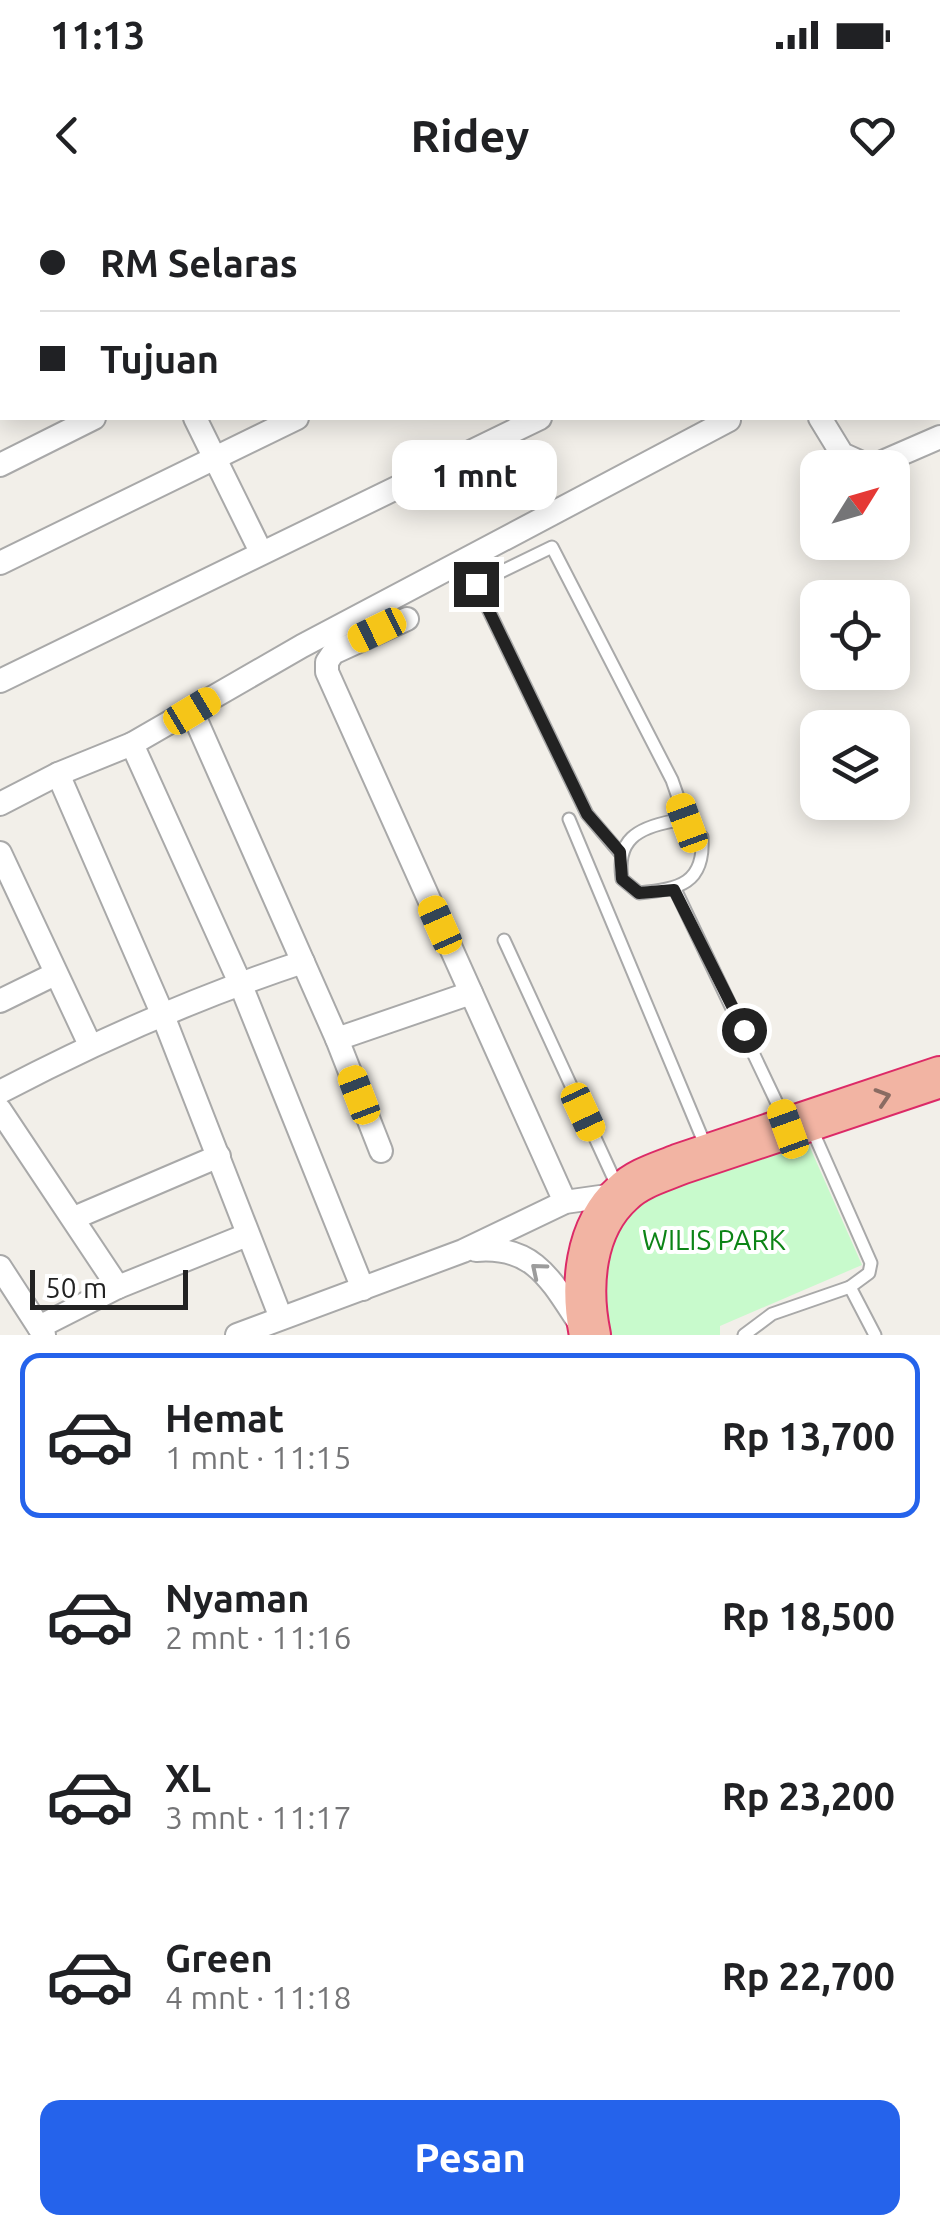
<!DOCTYPE html>
<html lang="id">
<meta charset="utf-8">
<style>
body{margin:0;font-family:Ubuntu,sans-serif;background:#f6f6f6;color:#202124;height:100vh;display:flex;flex-direction:column;font-size:38px;white-space:nowrap}
*{box-sizing:border-box;margin:0}
p{font-size:32px;color:#757577}
.icon{flex:none;width:55px;height:55px;fill:none;stroke:currentColor;stroke-width:2;stroke-linecap:round;stroke-linejoin:round}
.map{position:relative;height:1135px;overflow:hidden}
.drawer{display:flex;flex-direction:column;background:#fff;flex:1}
.drawer>*{flex:none}
.hud{position:absolute;left:0px;top:0px;width:940px;height:220px;box-shadow:0 5px 25px #0003;display:grid;align-content:center;height:220px;padding:0 40px;background:#fff}
.needle{width:65px;rotate:53deg}
.controls{position:absolute;left:800px;top:250px;display:grid;gap:20px}
.controls a{display:grid;place-items:center;width:110px;height:110px;border-radius:20px;background:#fff;box-shadow:0 5px 25px #0003;font-size:50px}
.scale{position:absolute;left:30px;bottom:25px;width:158px;box-sizing:border-box;padding-left:10px;border:5px solid #222;border-top:0;font-size:28px;line-height:35px;white-space:nowrap;color:#222;-webkit-text-stroke:8px #fff;paint-order:stroke}
.end{position:absolute;width:45px;height:45px;margin:-22px;border:12px solid #222;background:#fff;box-shadow:0 0 0 5px #fff}
.from{border-radius:50%}
.bubble{position:absolute;height:70px;border-radius:20px;background:#fff;box-shadow:0 5px 25px #0003;font-size:32px;font-weight:600;line-height:70px;text-align:center}
.car{position:absolute;width:30px;height:60px;margin:-30px -15px;border-radius:12px;box-shadow:0 0 8px 2px #0007;background:linear-gradient(#f5c518 24%,#345 0 40%,#f5c518 0 76%,#345 0 86%,#f5c518 0)}
.hud b{display:flex;align-items:center;gap:35px;height:95px;font-size:38px}
.hud b+b{border-top:2px solid #e0e0e0}
.hud i{width:25px;height:25px;background:#202124}
ul{padding:18px 0 0;list-style:none}
li{display:flex;align-items:center;gap:30px;height:165px;margin:0 20px 15px;padding:0 20px;border:5px solid transparent;border-radius:20px}
li div{flex:1}
li b{display:block;font-size:38px}
li em{font-style:normal;font-weight:600}
li.current{border-color:#2563eb}
li>.icon{width:90px;height:90px;stroke-width:1.5}
.action{display:flex;gap:20px;margin-top:auto;padding:20px 40px}
.action a{flex:1;height:115px;border-radius:20px;background:#2563eb;color:#fff;font-size:40px;font-weight:600;line-height:115px;text-align:center}
.status{display:flex;justify-content:space-between;align-items:center;height:70px;padding:0 50px;background:#fff;direction:ltr}
.status svg{height:28px;fill:currentColor}
header{display:flex;justify-content:space-between;align-items:center;height:130px;padding:0 40px;background:#fff;font-size:45px;font-weight:600}
.map>svg:first-child{display:block}
.park{fill:#c8facc}
.lines{fill:none;stroke-linecap:round;stroke-linejoin:round}
.service-casing{stroke:#a9a9a9;stroke-width:15}
.minor-casing{stroke:#a9a9a9;stroke-width:26}
.trunk-casing{stroke:#dc2a67;stroke-width:44}
.service{stroke:#fff;stroke-width:11}
.minor{stroke:#fff;stroke-width:22}
.trunk{stroke:#f2b4a3;stroke-width:40}
.oneway{stroke:#8a6b62}
.oneway2{stroke:#9c9c9c}
.route{stroke:#222;stroke-width:12}
.labels{text-anchor:middle;stroke-width:8;stroke-linejoin:round;paint-order:stroke}
.park-label{font-size:28px;fill:#0c8416;stroke:#fff}
</style>
<div class="status"><b>11:13</b><svg viewBox="0 0 49 12"><path d="M0 12V9h3v3zM5 12V6h3v6zM10 12V3h3v9zM15 12V0h3v12zM26 1h20v11H26zM47 4h2v5h-2z"/></svg></div>
<header><svg class="icon" aria-label="back" viewBox="0 0 24 24"><path d="M15 5l-7 7 7 7"/></svg>Ridey<svg class="icon" aria-label="heart" viewBox="0 0 24 24"><path d="M12 20l-8-8c-3-5 5-10 8-4 3-6 11-1 8 4z"/></svg></header>
<div class="map">
<svg width="940" height="1135" viewBox="0 0 940 1135">
<rect width="100%" height="100%" fill="#f2efe9"/>
<polygon class="park" points="804,934 862,1065 720,1126 720,1135 590,1135 608,1013"/>
<g class="lines">
<g class="service-casing">
<g id="service">
<polyline points="569,619 706,947"/>
<path d="M 673,621 L 687,623 L 702,637 C 705,684 679,689 639,693 L 622,679 C 616,640 637,628 673,621 Z"/>
<polyline points="620,653 587,614 476,384 552,347 672,580 687,623"/>
<polyline points="675,689 785,920"/>
<polyline points="504,740 619,990"/>
<polyline points="810,925 871,1063 869,1073 850,1087 875,1135"/>
<polyline points="744,1135 772,1114 850,1087"/>
</g>
</g>
<g class="minor-casing">
<g id="minor">
<polyline points="720,0 722,2"/>
<polyline points="823,0 824,2"/>
<polyline points="922,0 923,2"/>
<polyline points="214,2 219,0"/>
<polyline points="529,2 534,0"/>
<polyline points="589,2 589,0"/>
<polyline points="938,30 940,35"/>
<polyline points="0,111 2,110"/>
<polyline points="195,218 261,352"/>
<polyline points="820,218 842,254 871,267 940,237"/>
<polyline points="0,265 94,218"/>
<polyline points="0,363 297,218"/>
<polyline points="407,419 333,453 327,462 327,472 565,1002"/>
<polyline points="0,481 540,218"/>
<polyline points="192,511 337,839 471,793"/>
<polyline points="132,544 302,446 729,220"/>
<polyline points="58,574 162,813 281,1118"/>
<polyline points="0,604 58,574 132,544 240,783 363,1089"/>
<polyline points="0,653 90,845"/>
<polyline points="0,801 55,774"/>
<polyline points="337,839 381,951"/>
<path d="M 0,892 C 99,840 197,797 303,762"/>
<polyline points="0,910 118,1087"/>
<polyline points="74,1018 219,956"/>
<path d="M 476,1050 C 534,1045 551,1080 580,1124"/>
<polyline points="0,1067 44,1135"/>
<polyline points="39,1127 118,1087 247,1035"/>
<polyline points="237,1135 463,1051 565,1002 621,994"/>
</g>
</g>
<g class="trunk-casing">
<path id="trunk" d="M 590,1135 C 580,1087 584,1028 623,993 C 638,978 661,972 680,964 L 940,877"/>
</g>
<use href="#service" class="service"/>
<use href="#minor" class="minor"/>
<use href="#trunk" class="trunk"/>
</g>
<defs><path id="oneway-chevron" d="M-2-3.5L2.5 0L-2 3.5" fill="none" stroke-width="1.6" stroke-linecap="round" stroke-linejoin="round" transform="scale(2.5)"/></defs>
<use class="oneway" href="#oneway-chevron" transform="translate(883 897) rotate(-18)"/>
<use class="oneway2" href="#oneway-chevron" transform="translate(538 1070) rotate(-140)"/>
<g class="lines">
<polyline class="route" points="476,384 587,614 620,652 622,679 639,693 674,690 744,830"/>
</g>
<g class="labels">
<g class="park-label">
<text x="714" y="1050">WILIS PARK</text>
</g>
</g>
</svg>
<div class="controls">
<a><svg class="needle" viewBox="-14 -14 28 28"><path d="M0-13l5 13h-10z" fill="#e53935"/><path d="M0 13l5-13h-10z" fill="#757577"/></svg></a>
<a><svg class="icon" aria-label="locate" viewBox="0 0 24 24"><circle cx="12" cy="12" r="6"/><path d="M12 2v4M12 18v4M2 12h4M18 12h4"/></svg></a>
<a><svg class="icon" aria-label="layers" viewBox="0 0 24 24"><path d="M12 4l9 5-9 5-9-5zM3 14l9 5 9-5"/></svg></a>
</div>
<div class="scale">50 m</div>
<i class="end from" style="left:744px;top:830px"></i>
<i class="end" style="left:476px;top:384px"></i>
<div class="bubble" style="left:392px;top:240px;width:165px">1 mnt</div>
<i class="car" style="left:377px;top:430px;rotate:244deg"></i>
<i class="car" style="left:192px;top:511px;rotate:59deg"></i>
<i class="car" style="left:687px;top:623px;rotate:340deg"></i>
<i class="car" style="left:440px;top:725px;rotate:336deg"></i>
<i class="car" style="left:359px;top:895px;rotate:339deg"></i>
<i class="car" style="left:583px;top:912px;rotate:155deg"></i>
<i class="car" style="left:788px;top:929px;rotate:340deg"></i>
<div class="hud">
<b><i class="from"></i>RM Selaras</b>
<b><i></i>Tujuan</b>
</div>
</div>
<section class="drawer">
<ul>
<li class="current"><svg class="icon" aria-label="car" viewBox="0 0 24 24"><path d="M5 17H2v-5l4-1 3-4h7l3 4 3 1v5h-3M9 17h6M6 11h13"/><circle cx="7" cy="17" r="2"/><circle cx="17" cy="17" r="2"/></svg><div><b>Hemat</b><p>1 mnt · 11:15</p></div><em>Rp 13,700</em></li>
<li><svg class="icon" aria-label="car" viewBox="0 0 24 24"><path d="M5 17H2v-5l4-1 3-4h7l3 4 3 1v5h-3M9 17h6M6 11h13"/><circle cx="7" cy="17" r="2"/><circle cx="17" cy="17" r="2"/></svg><div><b>Nyaman</b><p>2 mnt · 11:16</p></div><em>Rp 18,500</em></li>
<li><svg class="icon" aria-label="car" viewBox="0 0 24 24"><path d="M5 17H2v-5l4-1 3-4h7l3 4 3 1v5h-3M9 17h6M6 11h13"/><circle cx="7" cy="17" r="2"/><circle cx="17" cy="17" r="2"/></svg><div><b>XL</b><p>3 mnt · 11:17</p></div><em>Rp 23,200</em></li>
<li><svg class="icon" aria-label="car" viewBox="0 0 24 24"><path d="M5 17H2v-5l4-1 3-4h7l3 4 3 1v5h-3M9 17h6M6 11h13"/><circle cx="7" cy="17" r="2"/><circle cx="17" cy="17" r="2"/></svg><div><b>Green</b><p>4 mnt · 11:18</p></div><em>Rp 22,700</em></li>
</ul>
<div class="action"><a>Pesan</a></div>
</section>
